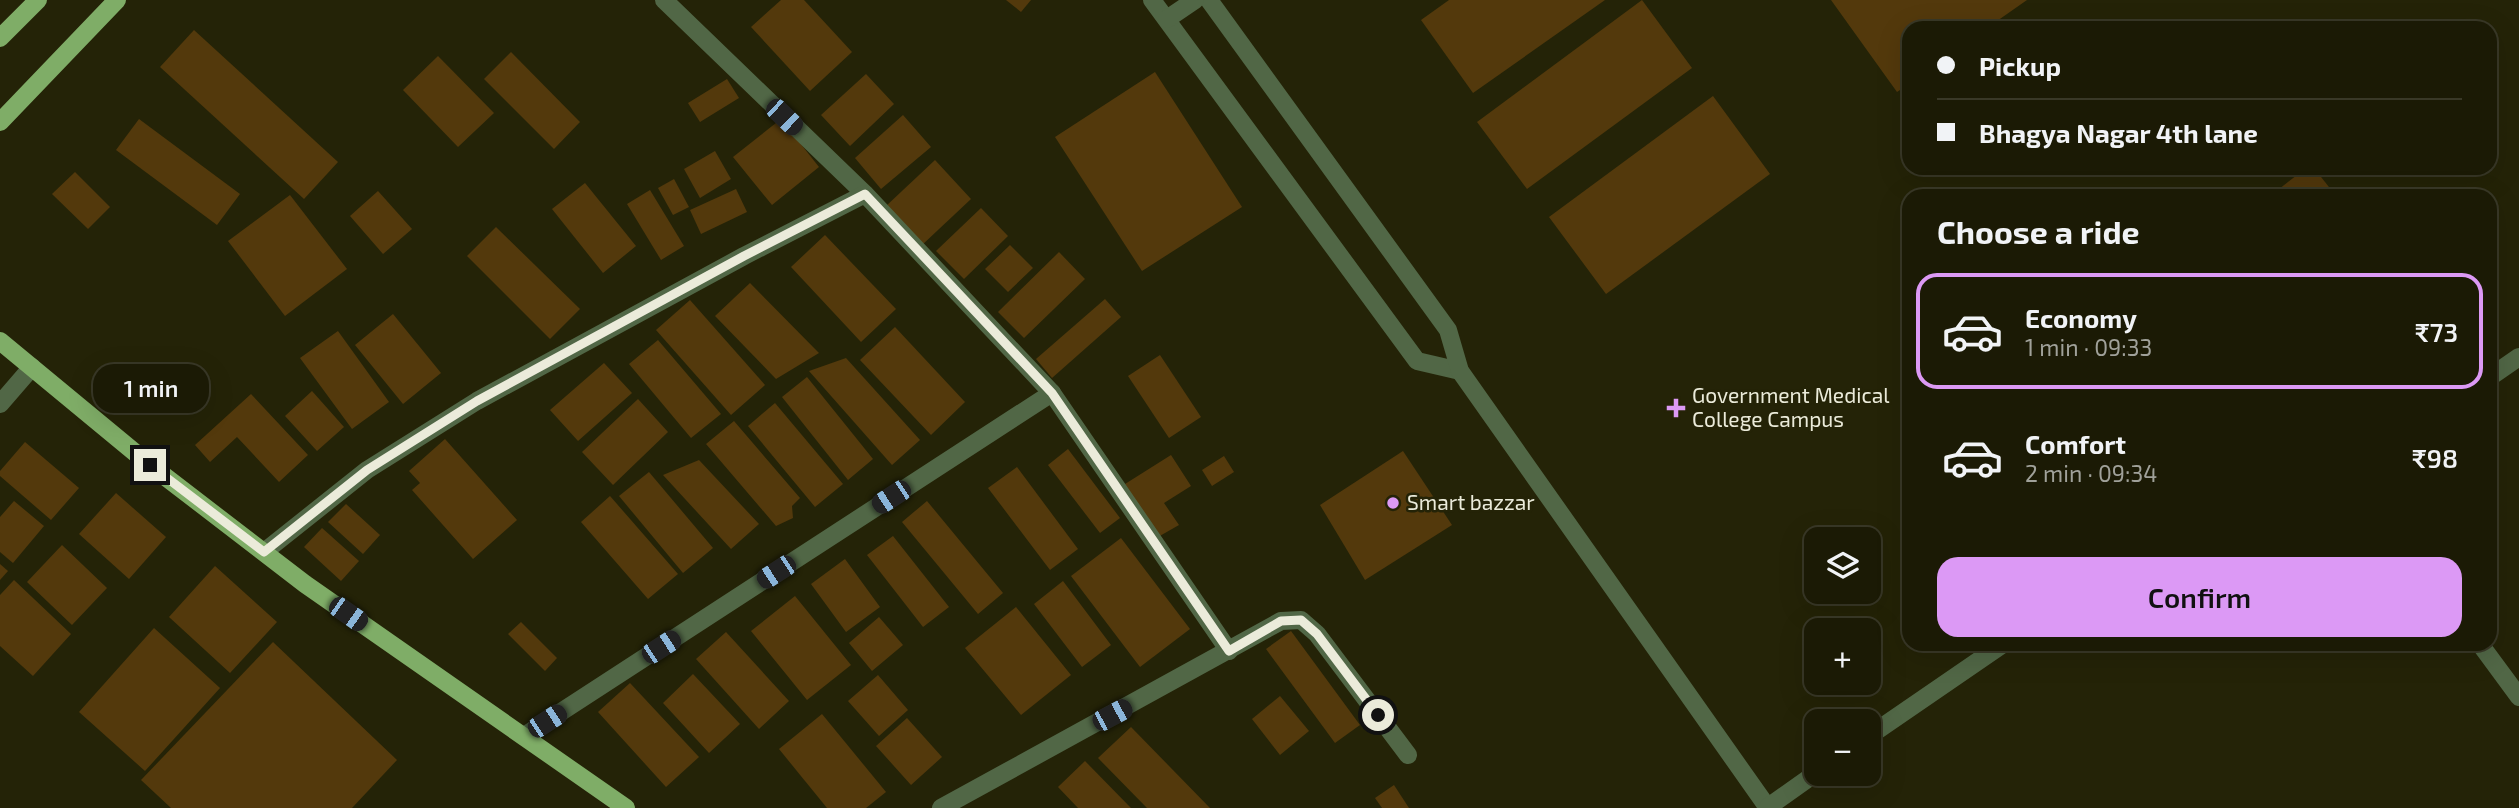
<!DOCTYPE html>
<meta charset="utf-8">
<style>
body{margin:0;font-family:"Exo 2",sans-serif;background:#24230f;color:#f1f3f6;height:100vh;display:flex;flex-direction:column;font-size:26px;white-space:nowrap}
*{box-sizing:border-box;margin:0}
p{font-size:23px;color:#a0a19a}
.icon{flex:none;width:38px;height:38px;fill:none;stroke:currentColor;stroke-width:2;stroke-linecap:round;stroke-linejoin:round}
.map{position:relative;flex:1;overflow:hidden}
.panel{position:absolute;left:1902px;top:189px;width:595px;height:462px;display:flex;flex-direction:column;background:#1b1a05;border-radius:21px;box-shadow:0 7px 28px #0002,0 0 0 2px #393827}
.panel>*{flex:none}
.hud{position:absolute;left:1902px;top:21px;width:595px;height:154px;border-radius:21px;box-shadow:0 7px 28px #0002,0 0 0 2px #393827;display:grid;align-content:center;height:154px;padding:0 35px;background:#1b1a05}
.tools{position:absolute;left:1804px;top:527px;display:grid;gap:14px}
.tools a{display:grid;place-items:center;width:77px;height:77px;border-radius:14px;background:#1b1a05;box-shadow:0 7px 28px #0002,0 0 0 2px #393827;font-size:35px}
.end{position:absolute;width:32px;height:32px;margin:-16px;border:9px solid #ebebda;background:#111;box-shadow:0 0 0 4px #111}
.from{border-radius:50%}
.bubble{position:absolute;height:49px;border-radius:21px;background:#1b1a05;box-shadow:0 7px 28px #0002,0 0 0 2px #393827;font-size:23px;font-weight:600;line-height:49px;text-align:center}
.car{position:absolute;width:21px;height:42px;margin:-21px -10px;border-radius:9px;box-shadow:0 0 5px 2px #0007;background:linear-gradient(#222 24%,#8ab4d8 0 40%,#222 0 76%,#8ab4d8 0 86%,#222 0)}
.hud b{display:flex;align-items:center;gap:24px;height:66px;font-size:26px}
.hud b+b{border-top:2px solid #393827}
.hud i{width:18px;height:18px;background:#f1f3f6}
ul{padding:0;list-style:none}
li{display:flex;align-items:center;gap:21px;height:116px;margin:0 14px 10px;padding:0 21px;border:4px solid transparent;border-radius:21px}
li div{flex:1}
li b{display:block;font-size:26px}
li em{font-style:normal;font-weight:600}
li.current{border-color:#dc99f5}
li>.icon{width:63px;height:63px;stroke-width:1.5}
h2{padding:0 35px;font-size:32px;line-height:84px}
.primary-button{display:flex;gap:14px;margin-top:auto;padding:14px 35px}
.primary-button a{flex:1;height:80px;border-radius:21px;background:#dc99f5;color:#111;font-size:28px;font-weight:600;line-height:80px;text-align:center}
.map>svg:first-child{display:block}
.building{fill:#53390c}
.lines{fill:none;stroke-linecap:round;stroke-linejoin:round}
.minor{stroke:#516746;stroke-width:18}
.major{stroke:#7fad67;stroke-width:18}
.route{stroke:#ebebda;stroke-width:9}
.poi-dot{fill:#dc99f5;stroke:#242307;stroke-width:2.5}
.labels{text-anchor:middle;stroke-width:5;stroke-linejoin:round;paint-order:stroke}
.poi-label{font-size:21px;fill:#ebebda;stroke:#242307;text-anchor:start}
</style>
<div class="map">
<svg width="2519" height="808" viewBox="0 0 2519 808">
<rect width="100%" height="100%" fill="#242307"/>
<g class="building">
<polygon points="781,0 804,0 852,52 810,91 751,27"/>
<polygon points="1006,0 1031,0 1021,12"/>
<polygon points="1449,0 1605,0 1473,93 1421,20"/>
<polygon points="1642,0 1692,68 1527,189 1477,122"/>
<polygon points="1831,0 2027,0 1987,28 1909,28 1909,84 1897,92"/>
<polygon points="194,30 338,162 304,199 160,67"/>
<polygon points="511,52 580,122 554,149 484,79"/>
<polygon points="438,56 494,113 458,147 403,90"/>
<polygon points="1155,72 1242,207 1142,271 1055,137"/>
<polygon points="866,74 894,104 850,146 821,115"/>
<polygon points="727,79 739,98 700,122 688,103"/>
<polygon points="1713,96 1770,174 1606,294 1549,217"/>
<polygon points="903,115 931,147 881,189 855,158"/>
<polygon points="139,119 240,194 217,225 116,150"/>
<polygon points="781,119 819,167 772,205 733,157"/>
<polygon points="715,151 731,179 700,198 684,169"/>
<polygon points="935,160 971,199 921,246 885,207"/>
<polygon points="2306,168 2314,168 2336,196 2270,196"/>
<polygon points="75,172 110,207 88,229 52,194"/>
<polygon points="674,179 689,207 673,215 658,188"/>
<polygon points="585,183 636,246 603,273 552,209"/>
<polygon points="736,189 747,212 701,234 690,210"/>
<polygon points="650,190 684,246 661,260 627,204"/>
<polygon points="378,191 412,229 383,254 350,216"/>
<polygon points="290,195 347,269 285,316 228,241"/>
<polygon points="981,208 1008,236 964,279 936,251"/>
<polygon points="496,227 580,309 550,339 467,256"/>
<polygon points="825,235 896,309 861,342 791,267"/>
<polygon points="1010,245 1033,268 1008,292 985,269"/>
<polygon points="1059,252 1085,279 1024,338 998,312"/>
<polygon points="750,283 819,353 776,379 715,316"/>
<polygon points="1105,299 1121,317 1052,378 1036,359"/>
<polygon points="690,300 765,385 731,415 656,330"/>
<polygon points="393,314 441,373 403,404 355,345"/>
<polygon points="895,327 965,402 931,435 860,360"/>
<polygon points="338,331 389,402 352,429 300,358"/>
<polygon points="658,340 721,414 691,438 629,364"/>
<polygon points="1160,355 1201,417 1169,438 1128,376"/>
<polygon points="846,358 920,440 892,465 809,371"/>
<polygon points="604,363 632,393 578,441 550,410"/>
<polygon points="807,377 873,459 848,480 782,397"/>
<polygon points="312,391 344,427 317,451 285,416"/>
<polygon points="251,394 308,455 279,482 237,437 210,462 195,445"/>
<polygon points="638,399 668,432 613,485 582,452"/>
<polygon points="775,403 843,484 815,507 748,426"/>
<polygon points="734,421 800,498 792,506 793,518 776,526 706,444"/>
<polygon points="445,439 517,520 473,559 412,490 420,483 409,471"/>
<polygon points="25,442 79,488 51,520 0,476 0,471"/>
<polygon points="1068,449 1120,518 1100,533 1048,465"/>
<polygon points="1403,451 1452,525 1365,580 1320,505"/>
<polygon points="1171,455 1191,486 1164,503 1179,525 1158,537 1125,484"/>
<polygon points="1224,456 1234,472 1212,486 1202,470"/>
<polygon points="699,460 759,524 731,549 663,475"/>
<polygon points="1017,467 1078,549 1050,570 988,488"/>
<polygon points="649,472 713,548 683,573 619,496"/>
<polygon points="116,493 166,537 129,579 79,534"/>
<polygon points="610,496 678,574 648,599 581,522"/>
<polygon points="14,501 44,526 13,563 0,552 0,517"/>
<polygon points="927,501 1003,593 978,614 902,522"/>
<polygon points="346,504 380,535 363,554 328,522"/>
<polygon points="322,528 359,561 341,581 304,547"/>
<polygon points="893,536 949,607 923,627 867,555"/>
<polygon points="1121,538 1190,629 1140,667 1071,576"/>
<polygon points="62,545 107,588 72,625 27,582"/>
<polygon points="845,559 880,607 846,632 811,584"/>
<polygon points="0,564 8,571 0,580"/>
<polygon points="215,566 277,622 230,673 169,617"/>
<polygon points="14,580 71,634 33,676 0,646 0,595"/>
<polygon points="1063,581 1111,645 1082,667 1034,604"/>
<polygon points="795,596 851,665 807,700 751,631"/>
<polygon points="1016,607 1071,675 1021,715 965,648"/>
<polygon points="879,617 903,645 872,671 849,643"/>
<polygon points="521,622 557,658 545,671 508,634"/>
<polygon points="154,628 220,688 145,771 79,712"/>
<polygon points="1291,631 1360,725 1335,743 1266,649"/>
<polygon points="726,632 789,701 759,729 696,659"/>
<polygon points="273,642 397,760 352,808 171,808 141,780"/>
<polygon points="693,674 740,724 709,753 663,703"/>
<polygon points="878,675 908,710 879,736 848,701"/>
<polygon points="630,683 699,757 666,787 598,712"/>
<polygon points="1280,696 1309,731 1280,755 1252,719"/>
<polygon points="822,714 886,792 866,808 827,808 779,749"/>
<polygon points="907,718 942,757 911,785 876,746"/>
<polygon points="1131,727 1210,808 1147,808 1098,758"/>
<polygon points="1085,761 1131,808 1078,808 1058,787"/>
<polygon points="1394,785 1409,808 1382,808 1375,798"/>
</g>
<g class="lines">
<g class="minor">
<polyline points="664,0 865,194 1052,393 1229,651"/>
<polyline points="1152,0 1417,361 1460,371"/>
<polyline points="1209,0 1448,330 1460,371 1768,808"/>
<polyline points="1167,19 1195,0"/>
<polyline points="2490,377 2519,357"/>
<polyline points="0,404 32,367"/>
<polyline points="264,552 367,470 477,401 744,256 865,194"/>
<polyline points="2480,644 2519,697"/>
<polyline points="524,736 1052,393"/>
<polyline points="1869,736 2003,644"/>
<polyline points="1768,807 1816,773"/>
<polyline points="941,808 1281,621 1301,620 1317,634 1408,755"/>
</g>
<g class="major">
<polyline points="0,38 38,0"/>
<polyline points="0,122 117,0"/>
<polyline points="0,341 150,465 305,584 626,808"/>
</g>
</g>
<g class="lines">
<polyline class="route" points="150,465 264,552 367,470 477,401 744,256 865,194 1052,393 1229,651 1281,621 1301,620 1317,634 1378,715"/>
</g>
<g class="poi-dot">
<path d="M1672.5 397.5h7v7h7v7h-7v7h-7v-7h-7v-7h7z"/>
<circle cx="1393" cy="503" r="7"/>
</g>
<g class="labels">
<g class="poi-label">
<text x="1692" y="403">Government Medical<tspan x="1692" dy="24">College Campus</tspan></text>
<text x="1407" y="510">Smart bazzar</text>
</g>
</g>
</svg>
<div class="tools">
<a><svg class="icon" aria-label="layers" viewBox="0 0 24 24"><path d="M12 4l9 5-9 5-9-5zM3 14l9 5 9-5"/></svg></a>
<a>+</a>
<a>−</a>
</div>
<i class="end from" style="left:1378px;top:715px"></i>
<i class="end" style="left:150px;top:465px"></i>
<div class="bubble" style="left:93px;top:364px;width:116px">1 min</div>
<i class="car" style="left:784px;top:117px;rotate:134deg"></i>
<i class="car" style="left:891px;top:497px;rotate:237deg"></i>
<i class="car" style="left:776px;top:572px;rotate:237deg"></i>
<i class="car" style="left:348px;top:614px;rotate:125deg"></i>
<i class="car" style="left:661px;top:647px;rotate:57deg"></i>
<i class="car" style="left:1112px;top:715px;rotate:62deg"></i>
<i class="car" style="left:547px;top:721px;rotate:57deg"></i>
<div class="hud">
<b><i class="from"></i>Pickup</b>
<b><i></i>Bhagya Nagar 4th lane</b>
</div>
<section class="panel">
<h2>Choose a ride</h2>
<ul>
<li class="current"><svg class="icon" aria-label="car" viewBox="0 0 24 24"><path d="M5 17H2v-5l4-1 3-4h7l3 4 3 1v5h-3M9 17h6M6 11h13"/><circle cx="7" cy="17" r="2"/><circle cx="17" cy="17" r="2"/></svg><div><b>Economy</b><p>1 min · 09:33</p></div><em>₹73</em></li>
<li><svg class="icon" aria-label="car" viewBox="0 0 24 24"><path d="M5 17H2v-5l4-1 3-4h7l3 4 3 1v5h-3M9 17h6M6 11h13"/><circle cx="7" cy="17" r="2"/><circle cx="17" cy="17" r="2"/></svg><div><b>Comfort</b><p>2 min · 09:34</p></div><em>₹98</em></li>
</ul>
<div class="primary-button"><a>Confirm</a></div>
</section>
</div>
